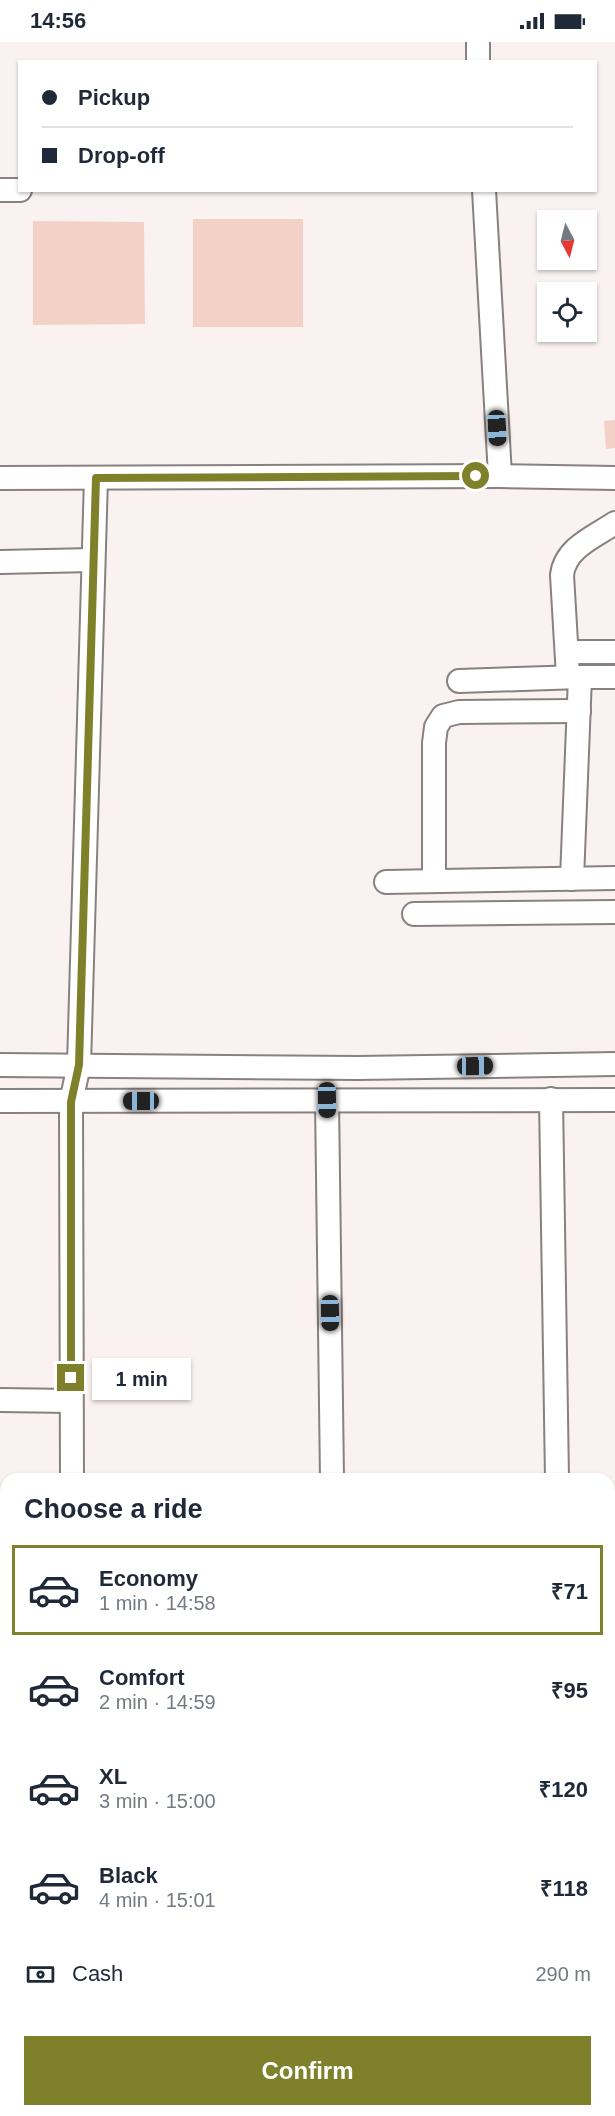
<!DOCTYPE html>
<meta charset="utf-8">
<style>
body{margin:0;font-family:Helvetica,sans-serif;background:#f6f6f7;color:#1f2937;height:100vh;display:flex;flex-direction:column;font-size:22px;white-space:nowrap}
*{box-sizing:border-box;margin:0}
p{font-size:20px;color:#747a83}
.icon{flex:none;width:33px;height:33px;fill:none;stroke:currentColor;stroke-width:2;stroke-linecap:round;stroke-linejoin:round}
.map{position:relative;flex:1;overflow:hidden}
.side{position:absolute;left:0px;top:1431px;width:615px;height:644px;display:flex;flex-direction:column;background:#fff;border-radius:18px 18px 0 0;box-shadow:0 2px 4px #0004}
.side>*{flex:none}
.hud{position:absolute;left:18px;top:18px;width:579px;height:132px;border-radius:0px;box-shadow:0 2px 4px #0004;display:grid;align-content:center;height:132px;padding:0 24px;background:#fff}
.needle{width:39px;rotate:173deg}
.fabs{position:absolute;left:537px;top:168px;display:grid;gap:12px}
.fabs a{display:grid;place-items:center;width:60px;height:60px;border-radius:0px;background:#fff;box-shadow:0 2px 4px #0004;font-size:30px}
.end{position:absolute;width:27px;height:27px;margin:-14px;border:8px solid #7e812a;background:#fff;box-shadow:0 0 0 3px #fff}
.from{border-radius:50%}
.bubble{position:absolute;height:42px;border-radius:0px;background:#fff;box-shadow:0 2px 4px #0004;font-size:20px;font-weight:700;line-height:42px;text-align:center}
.car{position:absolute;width:18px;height:36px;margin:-18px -9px;border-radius:8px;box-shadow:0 0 4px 2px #0007;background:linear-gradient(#222 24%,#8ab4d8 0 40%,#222 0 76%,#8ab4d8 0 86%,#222 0)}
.hud b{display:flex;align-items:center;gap:21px;height:57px;font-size:22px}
.hud b+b{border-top:2px solid #e0e1e3}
.hud i{width:15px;height:15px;background:#1f2937}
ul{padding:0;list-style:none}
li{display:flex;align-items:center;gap:18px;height:90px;margin:0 12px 9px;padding:0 12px;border:3px solid transparent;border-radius:0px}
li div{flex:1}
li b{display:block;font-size:22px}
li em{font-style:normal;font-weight:700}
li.active{border-color:#7e812a}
li>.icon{width:54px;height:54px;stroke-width:1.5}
h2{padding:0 24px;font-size:27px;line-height:72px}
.pay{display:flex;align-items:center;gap:15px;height:66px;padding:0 24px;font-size:22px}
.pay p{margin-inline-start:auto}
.primary-button{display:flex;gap:12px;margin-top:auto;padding:12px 24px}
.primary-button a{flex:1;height:69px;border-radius:0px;background:#7e812a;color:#fff;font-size:24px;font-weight:700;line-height:69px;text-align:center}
.status{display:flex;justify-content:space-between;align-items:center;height:42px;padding:0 30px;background:#fff;direction:ltr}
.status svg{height:16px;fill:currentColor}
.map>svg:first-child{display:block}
.building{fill:#f3d1c7}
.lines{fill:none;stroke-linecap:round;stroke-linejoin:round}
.minor-casing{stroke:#87817f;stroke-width:26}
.minor{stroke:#fff;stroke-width:22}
.route{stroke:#7e812a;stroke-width:8}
</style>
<div class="status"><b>14:56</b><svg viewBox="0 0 49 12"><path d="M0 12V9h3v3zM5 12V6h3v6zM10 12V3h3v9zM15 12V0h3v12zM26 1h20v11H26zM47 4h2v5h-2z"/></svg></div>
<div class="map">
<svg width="615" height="2074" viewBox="0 0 615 2074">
<rect width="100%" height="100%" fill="#f9f2f0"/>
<g class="building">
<rect x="193" y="177" width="110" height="108"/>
<polygon points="33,179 144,180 145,282 33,283"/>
<polygon points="615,378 615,406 606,407 604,379"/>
<rect x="609" y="1516" width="6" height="89"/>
<rect x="0" y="1922" width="6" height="36"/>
<rect x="0" y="1979" width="6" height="33"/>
</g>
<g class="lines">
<g class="minor-casing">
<g id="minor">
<polyline points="478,0 478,20"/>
<polyline points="0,148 20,148"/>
<polyline points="484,148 500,434"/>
<polyline points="0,436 500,434 615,436"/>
<polyline points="0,520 93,518"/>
<polyline points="567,610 615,610"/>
<path d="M 568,635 L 562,533 C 565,506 594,495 615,481"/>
<polyline points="459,639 580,635"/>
<polyline points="572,837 580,635 615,635"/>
<polyline points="434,839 434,701 436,685 443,674 459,670 579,669"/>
<polyline points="386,840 615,836"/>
<polyline points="414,872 615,870"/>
<polyline points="0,1023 358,1026 615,1022"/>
<polyline points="551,1057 557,1437"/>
<polyline points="327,1058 332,1437"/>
<polyline points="0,1059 615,1058"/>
<polyline points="0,1358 71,1359"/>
<polyline points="72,1437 71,1060 79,1023 96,436"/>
<polyline points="609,1653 615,1653"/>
<polyline points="0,1656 6,1656"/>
<polyline points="0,2058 6,2059"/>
<polyline points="609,2066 615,2066"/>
<polyline points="210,2074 210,2068"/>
<polyline points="418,2074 418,2068"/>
</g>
</g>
<use href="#minor" class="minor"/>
</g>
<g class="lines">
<polyline class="route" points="71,1336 71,1060 79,1023 96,436 476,434"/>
</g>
</svg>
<div class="fabs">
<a><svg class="needle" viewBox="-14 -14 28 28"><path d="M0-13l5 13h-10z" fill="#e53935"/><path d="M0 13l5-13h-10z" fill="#747a83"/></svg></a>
<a><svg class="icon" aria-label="locate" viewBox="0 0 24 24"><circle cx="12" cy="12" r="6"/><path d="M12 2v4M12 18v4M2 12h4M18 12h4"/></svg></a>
</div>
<i class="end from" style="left:476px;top:434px"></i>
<i class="end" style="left:71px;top:1336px"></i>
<div class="bubble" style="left:92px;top:1316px;width:99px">1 min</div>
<i class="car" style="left:497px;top:386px;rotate:177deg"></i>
<i class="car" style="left:475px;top:1024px;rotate:89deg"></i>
<i class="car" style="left:327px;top:1058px;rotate:179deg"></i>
<i class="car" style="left:141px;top:1059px;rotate:270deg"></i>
<i class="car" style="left:330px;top:1271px;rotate:179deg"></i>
<div class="hud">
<b><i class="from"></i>Pickup</b>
<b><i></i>Drop-off</b>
</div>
<section class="side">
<h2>Choose a ride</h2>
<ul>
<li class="active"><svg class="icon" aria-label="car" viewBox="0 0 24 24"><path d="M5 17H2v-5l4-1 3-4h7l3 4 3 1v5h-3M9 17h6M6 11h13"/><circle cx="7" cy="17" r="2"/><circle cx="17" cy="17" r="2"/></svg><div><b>Economy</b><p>1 min · 14:58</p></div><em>₹71</em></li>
<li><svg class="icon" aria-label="car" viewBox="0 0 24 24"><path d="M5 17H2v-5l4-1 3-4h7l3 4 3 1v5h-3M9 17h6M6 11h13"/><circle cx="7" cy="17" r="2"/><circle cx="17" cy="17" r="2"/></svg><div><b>Comfort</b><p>2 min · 14:59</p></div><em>₹95</em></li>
<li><svg class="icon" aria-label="car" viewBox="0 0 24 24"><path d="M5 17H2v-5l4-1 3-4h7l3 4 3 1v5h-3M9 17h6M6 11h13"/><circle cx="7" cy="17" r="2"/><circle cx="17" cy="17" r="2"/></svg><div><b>XL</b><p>3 min · 15:00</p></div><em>₹120</em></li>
<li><svg class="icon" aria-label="car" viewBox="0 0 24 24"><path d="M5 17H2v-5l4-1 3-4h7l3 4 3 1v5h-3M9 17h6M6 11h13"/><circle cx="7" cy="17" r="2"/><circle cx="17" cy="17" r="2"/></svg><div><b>Black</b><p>4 min · 15:01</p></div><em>₹118</em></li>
</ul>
<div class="pay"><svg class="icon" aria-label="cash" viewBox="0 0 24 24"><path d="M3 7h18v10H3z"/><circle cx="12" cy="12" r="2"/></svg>Cash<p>290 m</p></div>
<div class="primary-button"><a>Confirm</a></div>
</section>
</div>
